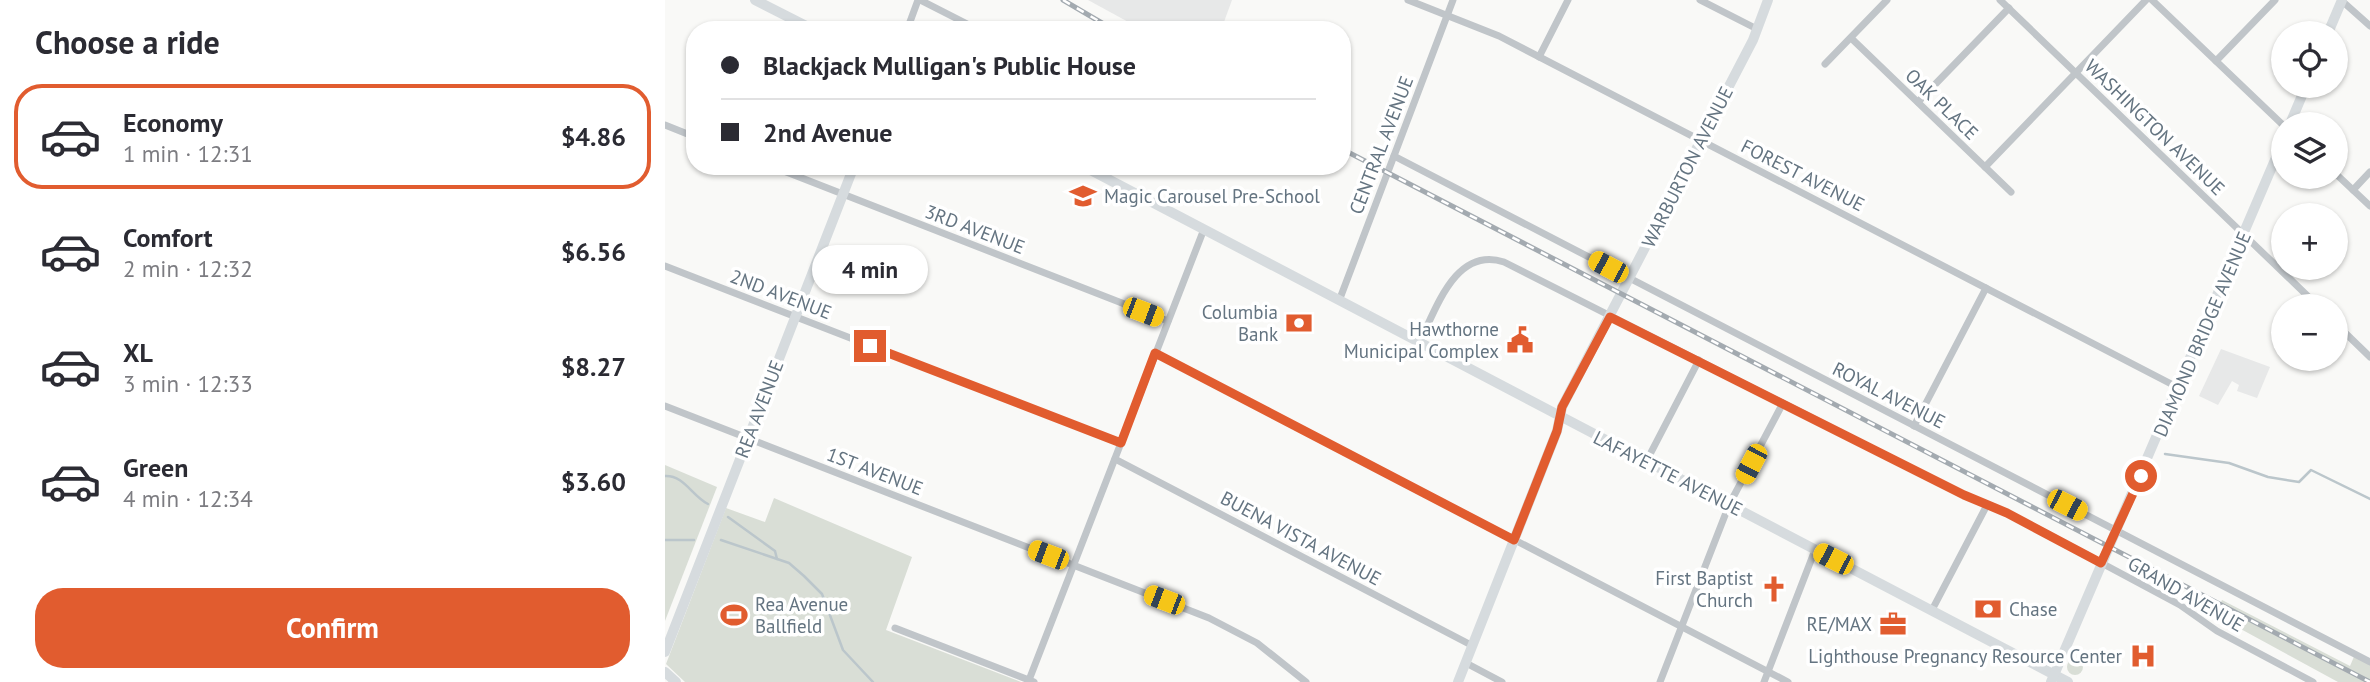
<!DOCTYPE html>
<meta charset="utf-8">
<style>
body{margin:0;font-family:"PT Sans",sans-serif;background:#f7f7f7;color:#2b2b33;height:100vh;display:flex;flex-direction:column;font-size:26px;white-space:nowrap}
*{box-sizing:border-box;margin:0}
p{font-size:23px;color:#7c7c81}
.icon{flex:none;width:38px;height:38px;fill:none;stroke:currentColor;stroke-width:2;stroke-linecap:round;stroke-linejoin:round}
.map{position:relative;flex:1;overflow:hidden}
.panel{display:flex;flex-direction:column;background:#fff;width:665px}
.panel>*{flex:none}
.hud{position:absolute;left:21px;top:21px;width:665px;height:154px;border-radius:28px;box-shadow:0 2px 5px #0004;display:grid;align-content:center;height:154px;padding:0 35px;background:#fff}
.buttons{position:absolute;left:1606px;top:21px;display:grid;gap:14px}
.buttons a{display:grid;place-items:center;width:77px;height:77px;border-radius:50%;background:#fff;box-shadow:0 2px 5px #0004;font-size:35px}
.end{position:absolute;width:32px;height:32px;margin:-16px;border:9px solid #e15c2f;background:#fff;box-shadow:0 0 0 4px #fff}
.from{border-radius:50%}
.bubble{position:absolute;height:49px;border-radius:24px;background:#fff;box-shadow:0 2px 5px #0004;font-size:23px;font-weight:700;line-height:49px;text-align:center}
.car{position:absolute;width:21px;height:42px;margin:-21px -10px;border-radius:9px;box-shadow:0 0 5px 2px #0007;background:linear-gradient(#f5c518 24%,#345 0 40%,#f5c518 0 76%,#345 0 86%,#f5c518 0)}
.hud b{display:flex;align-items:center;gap:24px;height:66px;font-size:26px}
.hud b+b{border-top:2px solid #e1e1e2}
.hud i{width:18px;height:18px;background:#2b2b33}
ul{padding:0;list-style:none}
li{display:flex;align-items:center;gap:21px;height:105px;margin:0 14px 10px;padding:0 21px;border:4px solid transparent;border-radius:28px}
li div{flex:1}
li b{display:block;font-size:26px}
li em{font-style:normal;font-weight:700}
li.current{border-color:#e15c2f}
li>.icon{width:63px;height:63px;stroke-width:1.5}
h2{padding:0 35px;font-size:32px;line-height:84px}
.cta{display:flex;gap:14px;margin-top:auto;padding:14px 35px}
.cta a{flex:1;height:80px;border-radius:28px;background:#e15c2f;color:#fff;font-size:28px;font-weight:700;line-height:80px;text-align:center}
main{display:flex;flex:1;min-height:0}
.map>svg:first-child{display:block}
.built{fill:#e7e8e8}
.green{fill:#d9ded6}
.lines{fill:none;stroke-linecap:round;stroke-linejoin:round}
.stream{stroke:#bbc6cb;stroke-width:2.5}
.street{stroke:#c0c5c9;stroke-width:7}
.secondary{stroke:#d6dbde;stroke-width:10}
.primary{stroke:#d6dbde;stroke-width:10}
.rail-casing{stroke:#a3aab0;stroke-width:5}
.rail{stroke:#fff;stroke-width:2.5;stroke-dasharray:8;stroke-linecap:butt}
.route{stroke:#e15c2f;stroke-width:9}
.labels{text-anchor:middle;stroke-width:7;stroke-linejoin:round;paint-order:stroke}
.street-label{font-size:19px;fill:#647481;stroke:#fff}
.poi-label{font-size:19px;fill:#647481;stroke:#fff;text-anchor:end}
</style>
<main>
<section class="panel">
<h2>Choose a ride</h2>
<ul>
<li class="current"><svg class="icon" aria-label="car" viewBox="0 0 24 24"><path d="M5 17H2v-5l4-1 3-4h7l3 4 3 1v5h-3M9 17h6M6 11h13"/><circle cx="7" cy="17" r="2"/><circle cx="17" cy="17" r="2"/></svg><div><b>Economy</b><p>1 min · 12:31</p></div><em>$4.86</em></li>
<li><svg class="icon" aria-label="car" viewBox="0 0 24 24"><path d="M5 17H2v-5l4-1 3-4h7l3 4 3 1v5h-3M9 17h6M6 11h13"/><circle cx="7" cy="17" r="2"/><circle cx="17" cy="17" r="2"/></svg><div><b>Comfort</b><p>2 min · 12:32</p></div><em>$6.56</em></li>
<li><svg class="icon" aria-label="car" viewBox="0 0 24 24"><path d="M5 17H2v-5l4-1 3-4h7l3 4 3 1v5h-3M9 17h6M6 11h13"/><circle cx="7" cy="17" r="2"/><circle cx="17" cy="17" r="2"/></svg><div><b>XL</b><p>3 min · 12:33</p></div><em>$8.27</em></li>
<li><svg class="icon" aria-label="car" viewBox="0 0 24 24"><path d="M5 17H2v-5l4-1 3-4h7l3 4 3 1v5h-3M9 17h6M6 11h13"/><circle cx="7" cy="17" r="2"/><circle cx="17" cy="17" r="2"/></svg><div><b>Green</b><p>4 min · 12:34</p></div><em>$3.60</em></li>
</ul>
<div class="cta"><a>Confirm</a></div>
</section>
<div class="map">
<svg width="1705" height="682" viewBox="0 0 1705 682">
<rect width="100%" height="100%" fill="#f9f9f7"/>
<g class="built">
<polygon points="423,0 567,0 556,30 478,30"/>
<polygon points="1556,349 1605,367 1592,398 1572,391 1574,385 1567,381 1553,405 1534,396"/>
</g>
<g class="green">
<polygon points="0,465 52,487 0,621"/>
<polygon points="109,498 247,557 221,630 356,682 20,682 1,664 61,508 100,522"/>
<polygon points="1557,600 1685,666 1691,652 1705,659 1705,682 1673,682 1550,615"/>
<circle cx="1410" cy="667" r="8"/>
</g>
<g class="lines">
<g class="stream">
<polyline points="1500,454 1564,463 1603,477 1634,482 1646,470 1705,499"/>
<path d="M 0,476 C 19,475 27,496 43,504"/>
<polyline points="63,517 110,551 112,559"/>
<polyline points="0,540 29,540"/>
<polyline points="56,540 124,563 139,576 157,594 178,650 208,682"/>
</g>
<g class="street">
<polyline points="255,0 314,30"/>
<polyline points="743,0 834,36 1514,388"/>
<polyline points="1035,0 1092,29"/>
<polyline points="1335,0 1653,306"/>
<polyline points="1487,0 1619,126"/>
<polyline points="1677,1 1705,26"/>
<polyline points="242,30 253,0"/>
<polyline points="1186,38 1346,192"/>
<polyline points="874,57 903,0"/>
<polyline points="1551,61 1610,0"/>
<polyline points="1160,64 1222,0"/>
<polyline points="1253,102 1344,8"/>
<polyline points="0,125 30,137"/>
<polyline points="729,156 1705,662"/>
<polyline points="106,166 503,321"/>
<polyline points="1320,167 1481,0"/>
<polyline points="1671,174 1705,206"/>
<polyline points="1688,190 1705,172"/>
<polyline points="0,266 456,443"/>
<polyline points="674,301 788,0"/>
<polyline points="1671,324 1705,357"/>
<path d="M 754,343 C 771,310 790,246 839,262 L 1299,495 L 1342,513 L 1386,536 L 1515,605 L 1552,631 L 1648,682"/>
<polyline points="490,353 1123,682"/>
<polyline points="0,406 544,618 592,643 641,682"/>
<polyline points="1249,426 1321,288"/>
<polyline points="450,459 808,646"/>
<polyline points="981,462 1034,360"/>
<polyline points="1267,610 1322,505"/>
<polyline points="230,628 369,682"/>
<polyline points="801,663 837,682"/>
<polyline points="364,680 539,229"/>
<polyline points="995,682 1064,505 1118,403"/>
<polyline points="1099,682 1150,550"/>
</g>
<g class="secondary">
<polyline points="90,0 149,30"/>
<polyline points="1663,33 1677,0"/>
<polyline points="1625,124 1641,86"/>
<polyline points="418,166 1403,682"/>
<polyline points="0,652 189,166"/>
<polyline points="793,682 892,431 897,407 1088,40 1103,0"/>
<polyline points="1386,682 1619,139"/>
</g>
<polyline class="primary" points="0,672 11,682"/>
<g class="rail-casing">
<g id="rail">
<polyline points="398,0 449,30"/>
<polyline points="677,149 1705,682"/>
</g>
</g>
<use href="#rail" class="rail"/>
</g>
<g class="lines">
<polyline class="route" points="205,346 456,443 490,353 849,540 892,431 897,407 945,317 1299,495 1342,513 1436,563 1476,476"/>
</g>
<defs>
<g id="school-bare" transform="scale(2.1)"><path d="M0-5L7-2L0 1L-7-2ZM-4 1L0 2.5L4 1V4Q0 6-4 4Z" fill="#e15c2f" stroke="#fff" stroke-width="2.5" paint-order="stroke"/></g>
<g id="bank-bare" transform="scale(2.1)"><path d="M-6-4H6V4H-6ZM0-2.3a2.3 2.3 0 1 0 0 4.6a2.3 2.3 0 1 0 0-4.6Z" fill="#e15c2f" stroke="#fff" stroke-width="2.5" paint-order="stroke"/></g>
<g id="civic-bare" transform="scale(2.1)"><path d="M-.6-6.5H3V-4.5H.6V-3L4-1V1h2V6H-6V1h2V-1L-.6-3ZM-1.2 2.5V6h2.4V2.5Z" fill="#e15c2f" stroke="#fff" stroke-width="2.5" paint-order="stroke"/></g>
<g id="church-bare" transform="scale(2.1)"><path d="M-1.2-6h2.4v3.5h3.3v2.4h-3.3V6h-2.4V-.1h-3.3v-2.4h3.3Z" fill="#e15c2f" stroke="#fff" stroke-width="2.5" paint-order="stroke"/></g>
<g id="stadium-bare" transform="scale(2.1)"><path d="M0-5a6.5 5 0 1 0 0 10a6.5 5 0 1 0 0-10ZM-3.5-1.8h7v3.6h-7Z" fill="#e15c2f" stroke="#fff" stroke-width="2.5" paint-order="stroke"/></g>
<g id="office-bare" transform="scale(2.1)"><path d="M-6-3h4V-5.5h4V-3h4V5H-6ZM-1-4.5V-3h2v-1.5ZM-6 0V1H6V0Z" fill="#e15c2f" stroke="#fff" stroke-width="2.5" paint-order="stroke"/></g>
<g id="hospital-bare" transform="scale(2.1)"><path d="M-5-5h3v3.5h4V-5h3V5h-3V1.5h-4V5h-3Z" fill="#e15c2f" stroke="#fff" stroke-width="2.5" paint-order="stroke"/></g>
</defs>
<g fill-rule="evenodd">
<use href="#school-bare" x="418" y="196"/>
<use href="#bank-bare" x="634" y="323"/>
<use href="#civic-bare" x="855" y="340"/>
<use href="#church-bare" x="1109" y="589"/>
<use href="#bank-bare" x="1323" y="609"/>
<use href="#stadium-bare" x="69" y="615"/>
<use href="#office-bare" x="1228" y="624"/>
<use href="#hospital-bare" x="1478" y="656"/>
</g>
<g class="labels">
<g class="street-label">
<text transform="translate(1277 104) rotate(44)" y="7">OAK PLACE</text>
<text transform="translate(1490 127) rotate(44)" y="7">WASHINGTON AVENUE</text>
<text transform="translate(716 145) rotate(-69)" y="7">CENTRAL AVENUE</text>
<text transform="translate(1022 167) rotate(-63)" y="7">WARBURTON AVENUE</text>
<text transform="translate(1138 175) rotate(27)" y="7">FOREST AVENUE</text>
<text transform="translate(310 229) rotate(21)" y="7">3RD AVENUE</text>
<text transform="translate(116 294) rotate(21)" y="7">2ND AVENUE</text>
<text transform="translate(1537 334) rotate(-67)" y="7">DIAMOND BRIDGE AVENUE</text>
<text transform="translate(1224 395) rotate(27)" y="7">ROYAL AVENUE</text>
<text transform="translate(94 409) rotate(-69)" y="7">REA AVENUE</text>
<text transform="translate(210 471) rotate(21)" y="7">1ST AVENUE</text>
<text transform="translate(1003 473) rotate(27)" y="7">LAFAYETTE AVENUE</text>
<text transform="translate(636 538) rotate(28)" y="7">BUENA VISTA AVENUE</text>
<text transform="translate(1521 594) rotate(30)" y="7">GRAND AVENUE</text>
</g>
<g class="poi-label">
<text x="439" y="203" text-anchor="start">Magic Carousel Pre-School</text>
<text x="613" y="319">Columbia<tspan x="613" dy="22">Bank</tspan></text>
<text x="834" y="336">Hawthorne<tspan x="834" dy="22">Municipal Complex</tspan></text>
<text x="1088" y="585">First Baptist<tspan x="1088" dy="22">Church</tspan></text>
<text x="90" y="611" text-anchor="start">Rea Avenue<tspan x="90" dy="22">Ballfield</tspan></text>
<text x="1344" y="616" text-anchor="start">Chase</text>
<text x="1207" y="631">RE/MAX</text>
<text x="1457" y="663">Lighthouse Pregnancy Resource Center</text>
</g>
</g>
</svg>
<div class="buttons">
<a><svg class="icon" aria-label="locate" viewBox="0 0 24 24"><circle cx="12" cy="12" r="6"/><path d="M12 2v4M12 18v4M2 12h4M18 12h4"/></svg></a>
<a><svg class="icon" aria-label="layers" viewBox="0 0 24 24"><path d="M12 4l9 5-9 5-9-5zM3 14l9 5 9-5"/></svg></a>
<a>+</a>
<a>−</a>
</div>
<i class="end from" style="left:1476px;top:476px"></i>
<i class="end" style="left:205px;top:346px"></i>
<div class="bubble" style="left:147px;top:245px;width:116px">4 min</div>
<i class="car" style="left:943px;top:267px;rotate:298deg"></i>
<i class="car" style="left:478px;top:312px;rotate:111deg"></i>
<i class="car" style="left:1086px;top:464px;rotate:208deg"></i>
<i class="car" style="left:1402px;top:505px;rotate:117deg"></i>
<i class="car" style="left:383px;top:555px;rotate:291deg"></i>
<i class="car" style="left:1168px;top:559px;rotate:297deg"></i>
<i class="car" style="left:499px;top:600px;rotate:291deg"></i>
<div class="hud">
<b><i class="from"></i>Blackjack Mulligan's Public House</b>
<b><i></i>2nd Avenue</b>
</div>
</div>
</main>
